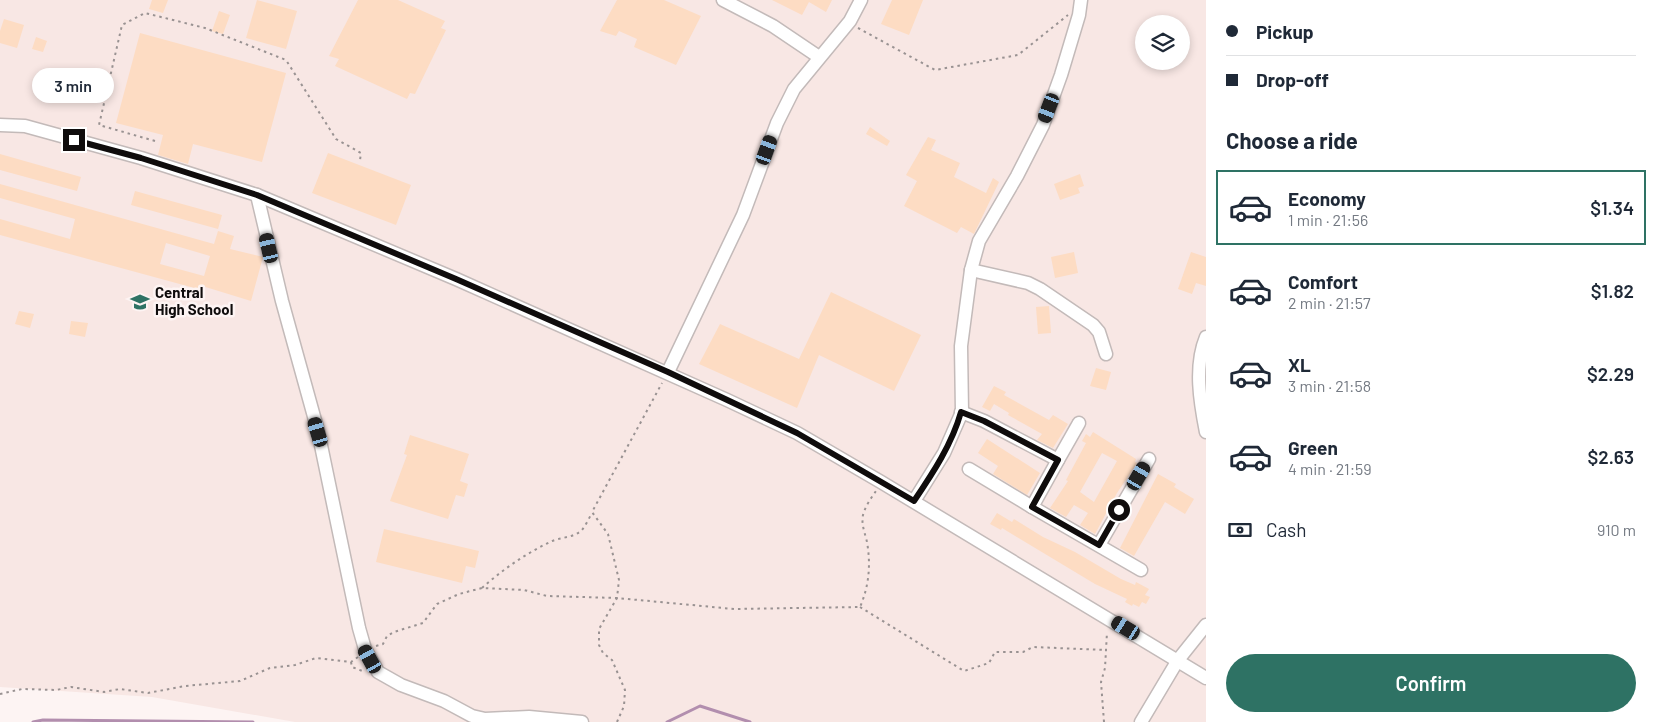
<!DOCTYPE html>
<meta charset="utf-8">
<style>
body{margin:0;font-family:Barlow,sans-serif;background:#f2f2f3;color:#1f2937;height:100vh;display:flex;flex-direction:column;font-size:19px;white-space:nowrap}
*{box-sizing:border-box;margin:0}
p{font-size:16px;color:#747a83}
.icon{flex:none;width:28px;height:28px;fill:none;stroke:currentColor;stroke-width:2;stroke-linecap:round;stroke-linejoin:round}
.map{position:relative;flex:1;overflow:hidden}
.side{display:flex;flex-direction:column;background:#fff;width:450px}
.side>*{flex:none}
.top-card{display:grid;align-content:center;height:110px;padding:0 20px;background:#fff}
.buttons{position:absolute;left:1135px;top:15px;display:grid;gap:10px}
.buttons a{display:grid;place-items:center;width:55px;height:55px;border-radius:50%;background:#fff;box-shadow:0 2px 8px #0003;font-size:25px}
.end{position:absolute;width:22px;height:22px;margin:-11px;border:6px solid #0f0c0c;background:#fff;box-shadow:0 0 0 2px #fff}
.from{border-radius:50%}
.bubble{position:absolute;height:35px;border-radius:18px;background:#fff;box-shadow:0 2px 8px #0003;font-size:16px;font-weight:600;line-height:35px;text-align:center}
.car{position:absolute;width:15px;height:30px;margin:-15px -8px;border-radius:6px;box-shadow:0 0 4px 1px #0007;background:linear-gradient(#222 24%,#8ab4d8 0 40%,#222 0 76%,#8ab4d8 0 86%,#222 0)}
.top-card b{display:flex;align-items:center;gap:18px;height:48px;font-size:19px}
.top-card b+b{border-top:1px solid #e0e1e3}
.top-card i{width:12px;height:12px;background:#1f2937}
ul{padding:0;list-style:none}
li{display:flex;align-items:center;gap:15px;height:75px;margin:0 10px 8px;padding:0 10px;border:2px solid transparent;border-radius:0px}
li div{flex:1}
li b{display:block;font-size:19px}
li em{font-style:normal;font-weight:600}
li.selected{border-color:#2e7264}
li>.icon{width:45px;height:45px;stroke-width:1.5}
h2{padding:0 20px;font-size:22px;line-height:60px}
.pay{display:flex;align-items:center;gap:12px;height:55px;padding:0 20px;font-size:19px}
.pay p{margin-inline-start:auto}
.cta{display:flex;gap:10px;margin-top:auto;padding:10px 20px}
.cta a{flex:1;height:58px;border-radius:30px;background:#2e7264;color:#fff;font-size:20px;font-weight:600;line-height:58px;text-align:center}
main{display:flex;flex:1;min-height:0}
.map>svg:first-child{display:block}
.built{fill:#f8e7e4;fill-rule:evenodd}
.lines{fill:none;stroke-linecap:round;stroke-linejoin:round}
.stream{stroke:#b28eae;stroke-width:3}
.building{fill:#fddcc3;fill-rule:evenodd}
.minor-casing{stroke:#c3bab9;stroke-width:15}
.path{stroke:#999292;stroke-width:2;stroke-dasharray:2.5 4;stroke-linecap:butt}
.minor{stroke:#fff;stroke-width:12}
.route{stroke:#0f0c0c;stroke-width:6}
.labels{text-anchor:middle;stroke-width:5;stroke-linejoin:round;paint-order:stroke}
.poi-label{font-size:15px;font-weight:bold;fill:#0f0c0c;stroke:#fdf4f3;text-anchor:start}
</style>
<main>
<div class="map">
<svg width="1206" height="722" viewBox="0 0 1206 722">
<rect width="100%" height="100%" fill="#fdf4f3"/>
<path class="built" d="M 0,0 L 1206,0 L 1206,722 L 295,722 L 152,697 L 0,687 ZM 1144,24 L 1181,24 L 1181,61 L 1144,61 Z"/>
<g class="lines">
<g class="stream">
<polyline points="33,722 43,720 253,722"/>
<polyline points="667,722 700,706 750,722"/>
</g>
</g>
<g class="building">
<polygon points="152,0 168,0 163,13 149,9"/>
<polygon points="257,0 297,11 286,49 246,38"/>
<polygon points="358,0 398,0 445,21 441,28 446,30 415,94 410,93 407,99 335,66 339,59 329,56"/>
<polygon points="617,0 664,0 701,16 676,65 634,47 637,39 619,31 616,36 600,31"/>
<polygon points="772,0 832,0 826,12 809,2 802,15"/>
<polygon points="892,0 923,0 909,35 881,24"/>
<polygon points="219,11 230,15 223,34 212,31"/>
<polygon points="4,19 24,25 17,48 0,43 0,31"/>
<polygon points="140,33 286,73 262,162 193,144 188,164 158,155 163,135 116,123"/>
<polygon points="36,37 47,41 43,52 32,49"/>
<polygon points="870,127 890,141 887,146 866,134"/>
<polygon points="928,137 936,140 931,150 960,163 954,177 986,193 993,178 999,182 974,234 961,227 957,233 904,206 917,181 906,175"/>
<polygon points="328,153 411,185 396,225 312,193"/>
<polygon points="0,154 81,177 77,191 0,170"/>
<polygon points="1080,174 1084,186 1078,188 1080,193 1060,200 1054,184"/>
<path d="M 0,184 L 214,244 L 218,231 L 234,236 L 230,249 L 263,257 L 251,301 L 199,285 L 198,289 L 0,235 L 0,219 L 70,239 L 75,219 L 0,198 ZM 166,243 L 210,256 L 204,276 L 160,264 Z"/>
<polygon points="135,191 222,215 218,229 131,205"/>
<polygon points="1074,252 1078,273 1055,278 1051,257"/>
<polygon points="1191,252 1206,257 1206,286 1196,283 1192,294 1178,289"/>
<polygon points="831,292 921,335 894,391 819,355 797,408 699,364 720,324 799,359"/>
<polygon points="1049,306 1051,333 1038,334 1036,307"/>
<polygon points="19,311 34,314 30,328 15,324"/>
<polygon points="71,321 88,323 85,337 69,334"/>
<polygon points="1096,368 1111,372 1106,390 1090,386"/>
<polygon points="994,386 1006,392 1004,395 1049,420 1053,415 1068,424 1053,448 1037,440 1042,434 1008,415 1009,413 994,404 990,411 982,407"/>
<path d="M 1093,432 L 1136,459 L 1135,462 L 1137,463 L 1117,493 L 1095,534 L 1080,525 L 1088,513 L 1074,505 L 1066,517 L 1050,508 L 1068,481 L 1066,480 L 1086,443 L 1082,441 L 1086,434 L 1090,437 ZM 1102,453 L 1117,461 L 1094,502 L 1080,492 Z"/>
<polygon points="410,435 469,454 460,481 468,484 464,497 456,495 448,519 390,501 407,455 404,454"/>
<polygon points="987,439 1040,473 1027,495 993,474 998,466 978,453"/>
<polygon points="1158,474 1176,484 1174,487 1194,499 1185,514 1165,502 1134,556 1120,548"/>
<polygon points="997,513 1012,522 1014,519 1043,537 1075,552 1121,579 1135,585 1136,582 1149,589 1145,595 1150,597 1146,604 1142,602 1139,607 1133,604 1132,606 1125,602 1127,599 1095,584 1002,528 1001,530 990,524"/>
<polygon points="384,529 479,551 475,568 466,566 462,583 376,562"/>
</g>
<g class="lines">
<g class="minor-casing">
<g id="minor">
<polyline points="723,0 773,26 819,57"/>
<polyline points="0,125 25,126 141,158 257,195 456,279 727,400 797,433 881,482 1206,678"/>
<polyline points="257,195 282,301 318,431 359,628 365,649 378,672 401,685 444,701 472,716 485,719 529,717 582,722"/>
<polyline points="971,270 1028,283 1040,289 1093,325 1099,332 1106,354"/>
<path d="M 1206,337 C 1194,366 1200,402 1206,432"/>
<polyline points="668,372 743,215 777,123 794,89 850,21 861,0"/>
<polyline points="961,412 984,421 1058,460 1032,507 1141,570"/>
<polyline points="1058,460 1079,423"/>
<polyline points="969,469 1032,507"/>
<polyline points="914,501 944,453 962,412 961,346 971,270 979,241 1017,176 1043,125 1061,75 1079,15 1081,0"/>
<polyline points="1099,545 1149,459"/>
<polyline points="1141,722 1178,660 1206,625"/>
</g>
</g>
<g class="path">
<polyline points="858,28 935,70 1018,55 1068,15"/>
<polyline points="155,141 99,125 122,25 145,13 205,28 286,60 336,139 361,153 360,160"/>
<path d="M 482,588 C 502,570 525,554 550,542 C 560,537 574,538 582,530 C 586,525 589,518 592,513"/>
<polyline points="860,607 964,671 989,663 995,652 1023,652 1033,647 1106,650"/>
<path d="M 376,646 L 383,644 L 387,636 L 394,632 L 423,623 L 437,604 L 459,594 L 482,588 L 524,590 L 547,596 L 617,598 L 734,609 L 860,607 C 869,586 871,565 867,542 C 865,533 861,524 863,515 C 865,507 871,498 876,491"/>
<polyline points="351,662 352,667 365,672"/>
<polyline points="0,694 22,689 56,690 71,687 104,692 120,689 148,693 185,686 240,681 270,668 295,665 316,658 351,662 358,657"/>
<polyline points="617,722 624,706 625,690 612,660 603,653 599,645 599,629 617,598 619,580 608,534 592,512 662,383"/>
<polyline points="1104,722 1101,682 1105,668 1107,632"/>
</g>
<use href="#minor" class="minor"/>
</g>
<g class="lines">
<path class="route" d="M 74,140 L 141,158 L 257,195 L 456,279 L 668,372 L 797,433 L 914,501 C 933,473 952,444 961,412 L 984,421 L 1058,460 L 1032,507 L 1099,545 L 1119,510"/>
</g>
<defs>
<g id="school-bare" transform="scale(1.5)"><path d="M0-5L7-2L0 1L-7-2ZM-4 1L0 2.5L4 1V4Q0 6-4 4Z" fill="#2e7264" stroke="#fdf4f3" stroke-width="2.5" paint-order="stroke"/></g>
</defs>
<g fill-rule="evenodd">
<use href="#school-bare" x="140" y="302"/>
</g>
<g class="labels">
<g class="poi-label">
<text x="155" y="298">Central<tspan x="155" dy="17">High School</tspan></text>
</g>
</g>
</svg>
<div class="buttons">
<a><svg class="icon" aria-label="layers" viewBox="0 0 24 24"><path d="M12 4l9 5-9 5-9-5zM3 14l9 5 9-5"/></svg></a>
</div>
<i class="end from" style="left:1119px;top:510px"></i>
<i class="end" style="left:74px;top:140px"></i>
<div class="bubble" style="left:32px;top:68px;width:82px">3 min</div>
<i class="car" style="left:1049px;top:108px;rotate:201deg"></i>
<i class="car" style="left:767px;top:150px;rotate:20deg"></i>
<i class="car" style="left:269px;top:248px;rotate:347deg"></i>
<i class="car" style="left:318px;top:432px;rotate:343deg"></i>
<i class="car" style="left:1139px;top:476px;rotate:30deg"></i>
<i class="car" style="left:1126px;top:628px;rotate:301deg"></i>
<i class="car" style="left:370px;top:659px;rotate:331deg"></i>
</div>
<section class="side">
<div class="top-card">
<b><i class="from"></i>Pickup</b>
<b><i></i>Drop-off</b>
</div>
<h2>Choose a ride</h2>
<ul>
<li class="selected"><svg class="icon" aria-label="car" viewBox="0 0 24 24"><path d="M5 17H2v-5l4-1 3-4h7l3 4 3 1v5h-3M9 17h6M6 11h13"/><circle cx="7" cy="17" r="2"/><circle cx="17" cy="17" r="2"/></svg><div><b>Economy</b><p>1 min · 21:56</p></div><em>$1.34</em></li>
<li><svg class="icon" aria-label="car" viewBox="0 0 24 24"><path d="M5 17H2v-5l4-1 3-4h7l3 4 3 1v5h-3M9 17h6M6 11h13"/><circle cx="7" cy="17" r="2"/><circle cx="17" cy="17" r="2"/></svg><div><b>Comfort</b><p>2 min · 21:57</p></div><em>$1.82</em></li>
<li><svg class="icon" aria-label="car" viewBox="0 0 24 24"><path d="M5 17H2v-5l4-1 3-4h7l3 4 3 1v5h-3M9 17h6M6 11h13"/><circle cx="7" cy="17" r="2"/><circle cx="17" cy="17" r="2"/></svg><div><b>XL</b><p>3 min · 21:58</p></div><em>$2.29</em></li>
<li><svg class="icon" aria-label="car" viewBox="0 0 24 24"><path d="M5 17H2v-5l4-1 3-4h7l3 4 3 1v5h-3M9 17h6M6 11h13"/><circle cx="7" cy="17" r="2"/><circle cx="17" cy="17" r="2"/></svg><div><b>Green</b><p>4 min · 21:59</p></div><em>$2.63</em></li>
</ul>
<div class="pay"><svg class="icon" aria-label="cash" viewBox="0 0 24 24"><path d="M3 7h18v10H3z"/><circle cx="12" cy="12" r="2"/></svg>Cash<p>910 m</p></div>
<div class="cta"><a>Confirm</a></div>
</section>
</main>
